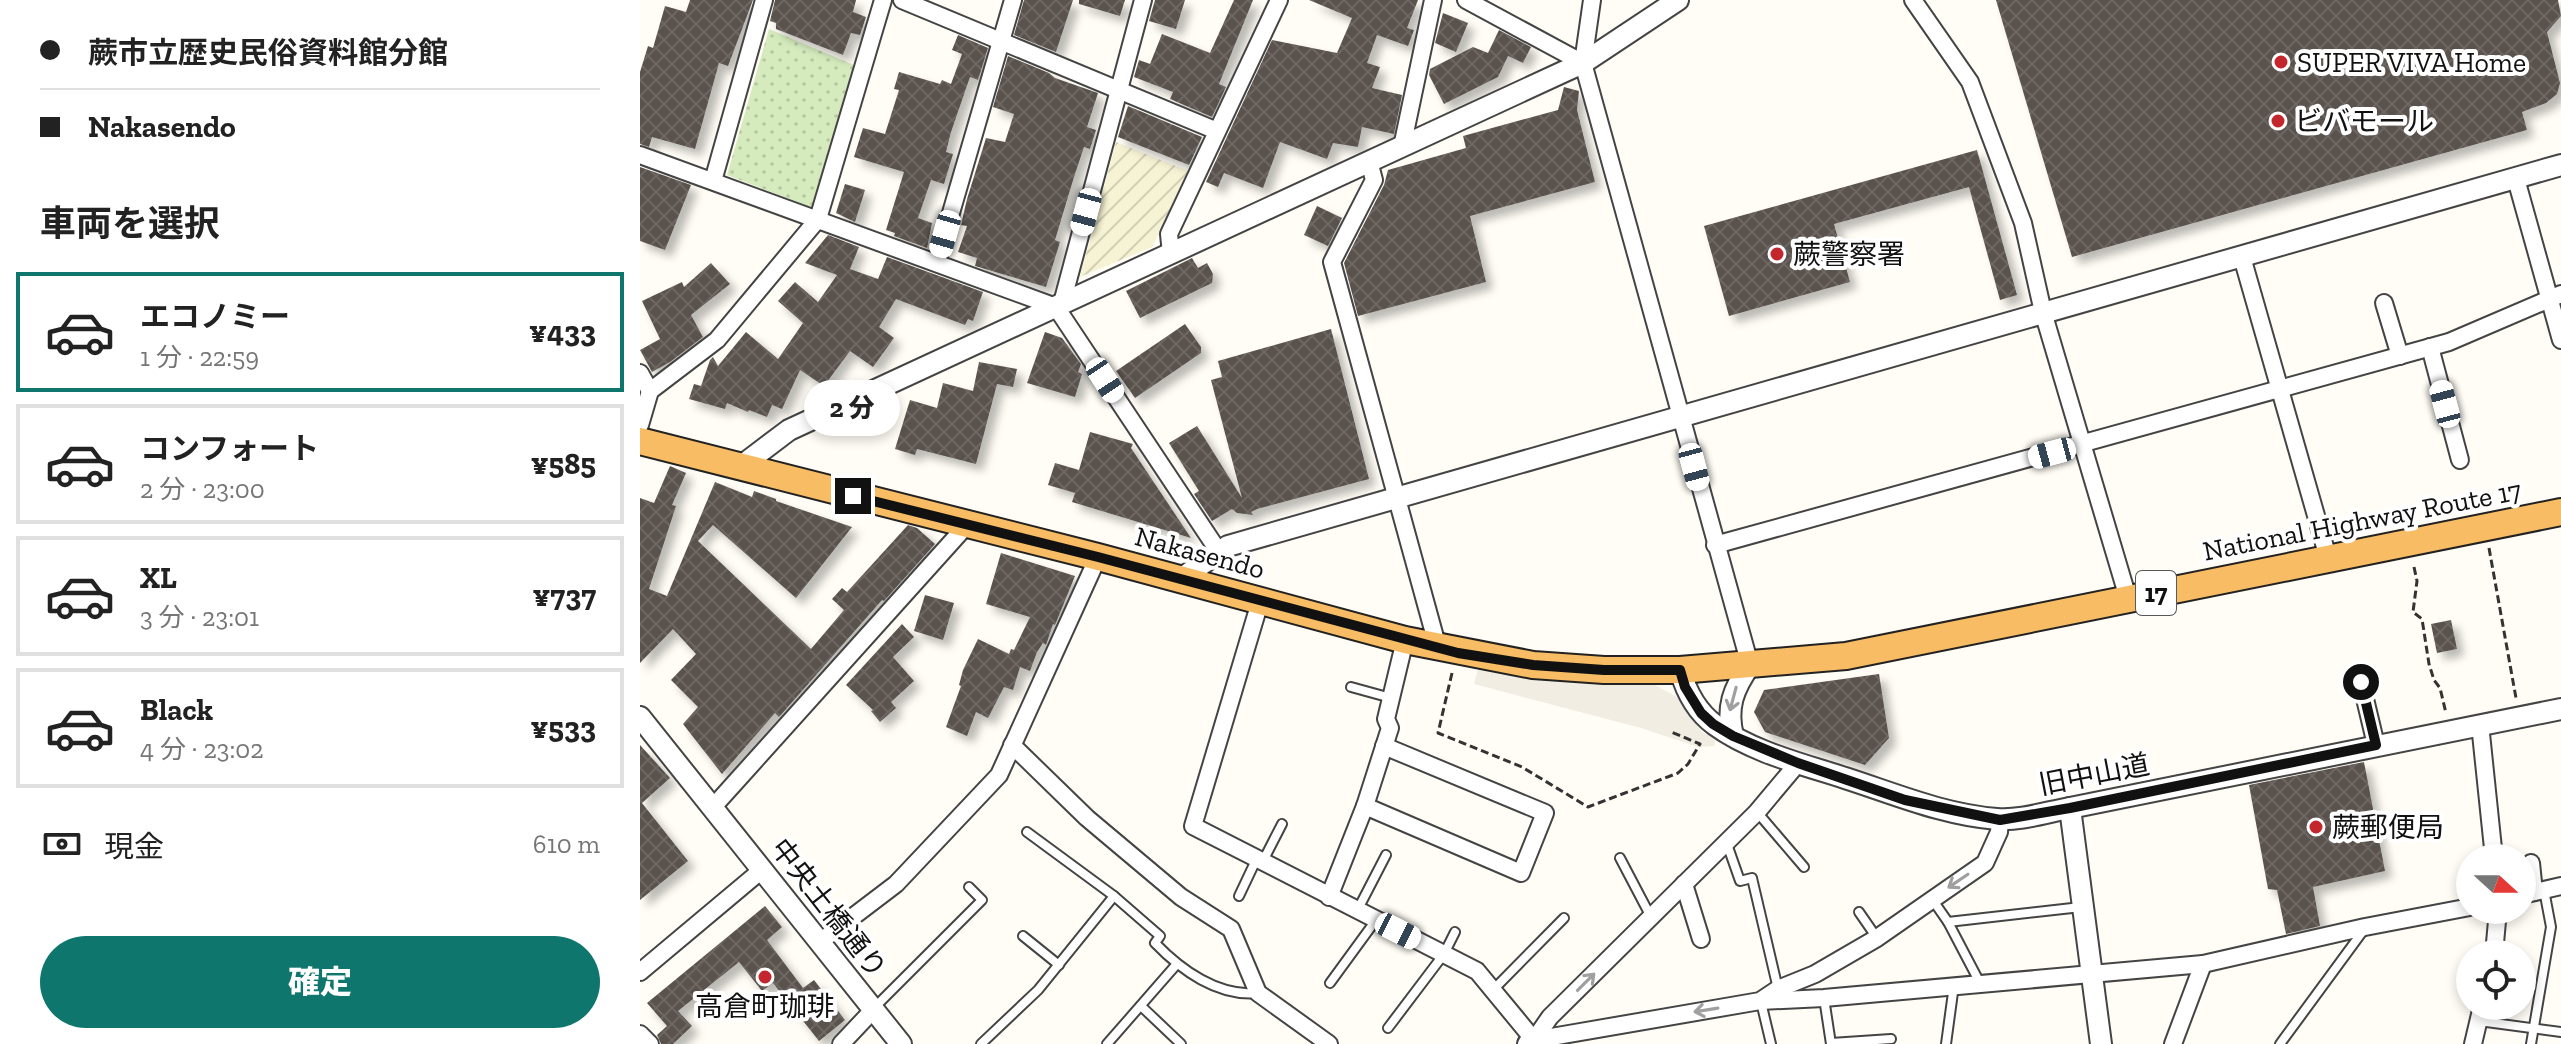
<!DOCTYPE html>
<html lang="ja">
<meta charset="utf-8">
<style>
body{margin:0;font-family:"Zilla Slab","Noto Sans JP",serif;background:#f2f2f2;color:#222;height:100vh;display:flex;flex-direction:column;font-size:30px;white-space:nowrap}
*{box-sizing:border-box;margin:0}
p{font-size:26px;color:#767676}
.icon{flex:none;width:44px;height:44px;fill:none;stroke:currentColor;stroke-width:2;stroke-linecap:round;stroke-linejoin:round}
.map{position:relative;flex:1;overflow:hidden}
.panel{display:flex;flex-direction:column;background:#fff;width:640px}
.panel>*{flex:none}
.top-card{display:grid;align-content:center;height:176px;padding:0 40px;background:#fff}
.needle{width:52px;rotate:111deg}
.fabs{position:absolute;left:1816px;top:844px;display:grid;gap:16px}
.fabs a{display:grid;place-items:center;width:80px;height:80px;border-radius:50%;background:#fff;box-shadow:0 4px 12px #0003;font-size:40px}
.end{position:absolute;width:36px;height:36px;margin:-18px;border:10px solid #111;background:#fff;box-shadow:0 0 0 4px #fff}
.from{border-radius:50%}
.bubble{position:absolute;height:56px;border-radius:28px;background:#fff;box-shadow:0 4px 12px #0003;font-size:26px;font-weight:800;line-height:56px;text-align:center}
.car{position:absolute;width:24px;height:48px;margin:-24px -12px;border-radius:10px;box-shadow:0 0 6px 2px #0007;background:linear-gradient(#fff 24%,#345 0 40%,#fff 0 76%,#345 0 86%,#fff 0)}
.top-card b{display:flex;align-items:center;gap:28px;height:76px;font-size:30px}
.top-card b+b{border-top:2px solid #e0e0e0}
.top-card i{width:20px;height:20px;background:#222}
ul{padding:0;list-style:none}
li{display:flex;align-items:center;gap:24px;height:120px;margin:0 16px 12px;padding:0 24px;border:4px solid #e0e0e0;border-radius:0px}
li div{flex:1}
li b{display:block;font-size:30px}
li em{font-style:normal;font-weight:800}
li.active{border-color:#0f766e}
li>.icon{width:72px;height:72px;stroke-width:1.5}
h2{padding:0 40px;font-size:36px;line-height:96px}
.pay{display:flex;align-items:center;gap:20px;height:88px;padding:0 40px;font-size:30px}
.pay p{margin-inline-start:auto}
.button{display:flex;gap:16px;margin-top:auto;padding:16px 40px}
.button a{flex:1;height:92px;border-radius:48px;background:#0f766e;color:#fff;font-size:32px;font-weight:800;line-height:92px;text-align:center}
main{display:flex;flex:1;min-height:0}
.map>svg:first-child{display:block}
.farmland{fill:url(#farmland-furrows)}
.park{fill:url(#park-dots)}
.plaza{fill:#f1ede2}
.building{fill:url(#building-cross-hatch);filter:url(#shadow)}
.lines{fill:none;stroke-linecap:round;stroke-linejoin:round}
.service-casing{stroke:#444;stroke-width:12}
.minor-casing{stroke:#444;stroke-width:20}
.tertiary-casing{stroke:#444;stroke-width:24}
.trunk-casing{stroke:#222;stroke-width:30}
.path{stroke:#333;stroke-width:3;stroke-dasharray:8 4;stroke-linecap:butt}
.service{stroke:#fff;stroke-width:8}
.minor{stroke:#fff;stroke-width:16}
.tertiary{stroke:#fff;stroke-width:20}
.trunk{stroke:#f7bc64;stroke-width:26}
.oneway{stroke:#a0a0a0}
.route{stroke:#111;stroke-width:10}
.poi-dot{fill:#c4262e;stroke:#fff;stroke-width:3}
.labels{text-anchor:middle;stroke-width:8;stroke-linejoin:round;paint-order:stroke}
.shield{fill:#fff;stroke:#585858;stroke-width:2}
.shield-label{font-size:26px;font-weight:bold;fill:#111}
.poi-label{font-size:28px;fill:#111;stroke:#fff;text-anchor:start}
.street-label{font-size:28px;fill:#111;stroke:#fff}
</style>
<main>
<section class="panel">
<div class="top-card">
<b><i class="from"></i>蕨市立歴史民俗資料館分館</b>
<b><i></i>Nakasendo</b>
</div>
<h2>車両を選択</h2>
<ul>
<li class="active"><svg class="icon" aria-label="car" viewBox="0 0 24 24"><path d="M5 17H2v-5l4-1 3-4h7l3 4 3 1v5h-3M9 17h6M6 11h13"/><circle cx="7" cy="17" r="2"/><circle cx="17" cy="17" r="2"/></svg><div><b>エコノミー</b><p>1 分 · 22:59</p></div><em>¥433</em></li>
<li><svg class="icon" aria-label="car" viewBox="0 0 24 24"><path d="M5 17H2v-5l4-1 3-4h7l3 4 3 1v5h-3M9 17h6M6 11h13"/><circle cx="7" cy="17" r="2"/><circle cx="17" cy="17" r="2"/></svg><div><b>コンフォート</b><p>2 分 · 23:00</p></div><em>¥585</em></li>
<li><svg class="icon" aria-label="car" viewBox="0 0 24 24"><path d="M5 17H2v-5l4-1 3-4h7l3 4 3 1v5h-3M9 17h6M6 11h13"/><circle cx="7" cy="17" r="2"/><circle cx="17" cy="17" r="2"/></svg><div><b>XL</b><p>3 分 · 23:01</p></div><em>¥737</em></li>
<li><svg class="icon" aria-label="car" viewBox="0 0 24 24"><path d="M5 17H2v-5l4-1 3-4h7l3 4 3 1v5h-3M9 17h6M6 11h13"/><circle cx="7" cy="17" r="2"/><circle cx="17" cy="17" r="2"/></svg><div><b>Black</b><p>4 分 · 23:02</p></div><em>¥533</em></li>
</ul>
<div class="pay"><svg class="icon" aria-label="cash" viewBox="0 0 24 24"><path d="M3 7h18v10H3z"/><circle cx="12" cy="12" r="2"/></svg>現金<p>610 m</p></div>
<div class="button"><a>確定</a></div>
</section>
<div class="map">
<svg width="1921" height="1044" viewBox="0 0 1921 1044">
<defs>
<pattern id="farmland-furrows" width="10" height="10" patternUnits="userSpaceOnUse" patternTransform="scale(2)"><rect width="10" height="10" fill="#f6f3d4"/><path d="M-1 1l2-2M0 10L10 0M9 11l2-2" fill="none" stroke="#d2cfb5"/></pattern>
<pattern id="park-dots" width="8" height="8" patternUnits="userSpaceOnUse" patternTransform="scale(2)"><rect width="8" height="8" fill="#d5ebbd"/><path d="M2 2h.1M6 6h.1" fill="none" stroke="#b6c8a1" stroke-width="1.8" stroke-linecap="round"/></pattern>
<pattern id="building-cross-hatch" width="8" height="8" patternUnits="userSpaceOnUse" patternTransform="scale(2)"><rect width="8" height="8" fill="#5a524d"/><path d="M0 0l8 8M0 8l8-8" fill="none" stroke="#6d6662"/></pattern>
<filter id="shadow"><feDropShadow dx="7" dy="7" stdDeviation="4" flood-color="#0004"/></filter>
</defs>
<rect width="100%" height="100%" fill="#fffdf5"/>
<polygon class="farmland" points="476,142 551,172 512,247 440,277"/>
<polygon class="park" points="129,29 221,68 178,210 87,175"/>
<polygon class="plaza" points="838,669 892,676 1015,685 1037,697 1062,732 1076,739 1074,746 1058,747 1001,728 834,684"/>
<g class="building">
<polygon points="50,0 113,0 88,66 79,63 55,149 12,137 9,147 0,144 0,72 8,46 13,48 25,6 46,12"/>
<polygon points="135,0 216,0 213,12 226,17 220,35 211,33 203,55 136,29 136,23 130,21"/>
<polygon points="384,0 433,0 416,52 374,35"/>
<polygon points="439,0 485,0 480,16 439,4"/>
<polygon points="515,0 545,0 536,29 509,21"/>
<polygon points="594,0 613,0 579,84 586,87 572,117 530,99 533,92 494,77 499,60 510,64 522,34 570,53"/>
<polygon points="669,0 778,0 767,28 774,30 768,46 737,35 727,63 740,67 732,88 762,95 754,134 722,127 718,147 693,143 687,159 640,142 623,188 584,173 578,187 566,182 632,40 697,53 712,18"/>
<polygon points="1356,0 1918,0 1921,16 1907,32 1920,83 1917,94 1906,103 1882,112 1887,130 1432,257"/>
<polygon points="803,13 828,23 816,52 795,43"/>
<polygon points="859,30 891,47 883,63 868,56 858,77 804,104 789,75 790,69 833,47 848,53"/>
<polygon points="318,35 348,48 338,80 330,77 311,132 306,152 313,154 304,184 291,180 278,218 292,223 287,248 254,236 255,233 246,230 264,172 214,157 223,128 245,134 259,90 254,89 259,72 300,84 302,80 311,84 322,54 312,50"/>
<polygon points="368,56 409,73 415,78 458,93 447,127 456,130 450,149 444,147 434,177 415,240 420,242 406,287 335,266 337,258 318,252 327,226 321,225 327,199 346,138 365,142 374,114 353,107"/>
<polygon points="924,87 939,91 937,110 955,182 830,216 846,282 718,316 704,263 744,185 748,170 826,148 823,136 918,110"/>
<polygon points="488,106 562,137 549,165 478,137"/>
<polygon points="1337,150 1377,295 1360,300 1329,187 1194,224 1210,282 1089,316 1064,226"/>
<polygon points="0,167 51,185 25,250 0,241"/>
<polygon points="205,184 225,190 215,222 196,213"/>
<polygon points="677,206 702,218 688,246 664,235"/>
<polygon points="188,235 219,247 210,269 238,279 247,257 343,292 333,321 328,319 325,325 256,299 239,327 254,338 233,367 210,351 184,386 160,370 142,409 132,405 127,417 109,410 108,412 87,403 85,409 49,399 54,384 61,386 70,360 73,357 78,366 106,332 138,359 163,323 138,301 155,282 178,302 197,275 165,263"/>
<polygon points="552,258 558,268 567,263 573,274 572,283 500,318 486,291"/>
<polygon points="71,263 90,284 51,315 63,337 30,362 12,372 0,350 20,339 2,301 42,282 44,287"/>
<polygon points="545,324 561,347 561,353 495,398 476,371"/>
<polygon points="691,329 729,479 617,509 611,512 613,515 597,513 592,509 572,521 554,494 559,491 529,443 557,426 602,498 571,380 582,377 578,361"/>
<polygon points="405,332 422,338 441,364 438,372 442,374 435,397 387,383"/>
<polygon points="339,362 377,369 373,387 357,384 336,464 277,449 275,455 255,449 270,400 297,408 303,383 333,391"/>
<polygon points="450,432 493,444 491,448 551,538 432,502 435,493 408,485 415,463 439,470"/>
<polygon points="30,466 46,473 32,505 36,506 9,589 27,596 75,482 112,497 114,491 136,499 136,501 212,527 156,598 73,525 58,541 171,649 204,610 192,599 202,588 207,592 268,525 277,528 295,544 244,601 242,600 139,717 135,713 82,774 43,724 58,707 31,680 56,654 33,629 0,663 0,498 14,503"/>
<polygon points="361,553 435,576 415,625 413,624 406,645 403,643 397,652 390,671 380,667 373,690 364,687 348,718 336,712 327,736 306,727 321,686 319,685 323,670 338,639 369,654 371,649 374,650 390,617 346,604"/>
<polygon points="285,595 314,603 303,640 274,631"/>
<polygon points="1811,620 1817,649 1797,653 1791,624"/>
<polygon points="262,624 274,637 253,657 274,681 251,702 256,708 240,722 231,711 233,710 206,685"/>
<polygon points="1239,674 1249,738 1225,765 1125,732 1114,712 1124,690"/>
<polygon points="0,745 30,778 2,803 48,861 0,900"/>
<polygon points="1724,762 1745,871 1673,887 1680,926 1646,934 1637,890 1628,889 1609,785"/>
<polygon points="125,906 142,927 127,940 163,988 174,980 205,1020 179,1041 133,983 122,991 99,962 38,1011 52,1026 33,1044 21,1044 17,1035 27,1026 7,1003"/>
</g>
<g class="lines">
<g class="service-casing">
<g id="service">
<polyline points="711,687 751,698"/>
<polyline points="1117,812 1164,867"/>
<path d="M 387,832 L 474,896 L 520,936 L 515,943 C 541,970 578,997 618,993"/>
<polyline points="1087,844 1100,881 1112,878 1138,989"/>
<polyline points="980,858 1011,917"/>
<polyline points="623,861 642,824"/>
<polyline points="599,896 617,858"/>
<polyline points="1292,899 1308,922 1441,907"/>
<polyline points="717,911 746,855"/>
<polyline points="1219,912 1237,938"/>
<polyline points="1308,922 1340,983"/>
<polyline points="383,936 419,965"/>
<polyline points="690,983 736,920"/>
<polyline points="853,990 924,918"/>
<polyline points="1184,998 1191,1044"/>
<polyline points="1121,1002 1131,1044"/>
<polyline points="501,1006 541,1044"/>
<polyline points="234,1008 342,900 329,887"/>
<polyline points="1839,1021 1921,1032"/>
<polyline points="748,1028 804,954 815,932"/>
<polyline points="1191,1043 1251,1039"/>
<polyline points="341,1044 398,990 474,896"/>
<polyline points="467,1044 536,965"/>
<polyline points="1306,1044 1314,985"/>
<polyline points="1640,1044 1723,931"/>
<polyline points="1891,1044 1911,927 1904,890"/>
</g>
</g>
<g class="minor-casing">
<g id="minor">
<polyline points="262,0 577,131"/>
<polyline points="826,0 943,63"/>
<polyline points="952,0 943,63 1110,665"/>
<polyline points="1273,0 1330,82 1383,223 1403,312 1488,598"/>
<polyline points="762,147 793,0"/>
<polyline points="0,155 416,307 579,552"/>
<polyline points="729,161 734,180 692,262 798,648"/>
<polyline points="1876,179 1921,340"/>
<polyline points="73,181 124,0"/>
<polyline points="531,254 529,234 639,0"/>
<polyline points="1602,257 1689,561"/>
<polyline points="297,261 373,0"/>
<polyline points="422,303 503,0"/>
<polyline points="1744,303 1760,356"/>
<polyline points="1790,347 1820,460"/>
<polyline points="0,373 10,391"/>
<polyline points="0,425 10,391 77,340 178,219 243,0"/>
<polyline points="1075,545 1809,342 1921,294"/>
<polyline points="620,602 553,826 837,971 894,1040"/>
<polyline points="1721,682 1736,745"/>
<polyline points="1840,724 1854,858"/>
<polyline points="372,745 447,818 541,897 591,929 618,993 689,1044"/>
<polyline points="74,806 326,526"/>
<polyline points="725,806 750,728 746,719 765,640"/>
<polyline points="1891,863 1894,892"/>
<polyline points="1044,884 1061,939"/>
<polyline points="1882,895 1921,886"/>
<polyline points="689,897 725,806 881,873 905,813 744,746"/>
<polyline points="181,941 256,884 359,775 458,557"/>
<polyline points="1854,954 1858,910"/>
<polyline points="0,972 123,869"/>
<polyline points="1120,1001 1184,998 1563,964 1725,927 1830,907"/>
<polyline points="0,1034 10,1044"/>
<polyline points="894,1040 1120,1001 1138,989 1175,974 1237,938 1345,863 1359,832 1360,820"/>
<polyline points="894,1040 910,1017 1117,812 1158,763"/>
<polyline points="201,1044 234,1009"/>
<polyline points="1533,1044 1563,964"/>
<polyline points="1833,1044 1842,1006"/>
</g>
</g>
<g class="tertiary-casing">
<g id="tertiary">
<polyline points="100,467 149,430 923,72 943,63 1038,0"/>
<polyline points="539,580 588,546 1921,165"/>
<path d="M 1040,670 C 1046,691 1057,712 1075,725 C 1112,752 1162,764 1205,778 C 1255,794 1304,815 1357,819 C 1380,821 1407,812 1430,808 L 1921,709"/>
<polyline points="0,717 261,1044"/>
<path d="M 1093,736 C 1086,708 1093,689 1110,665"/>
<polyline points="1430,808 1461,1044"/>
<polyline points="888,1044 894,1040"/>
</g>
</g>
<g class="trunk-casing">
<polyline id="trunk" points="0,441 458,557 765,640 893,665 964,670 1040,670 1206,656 1921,512"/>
</g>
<g class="path">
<polyline points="1849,548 1876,698"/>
<polyline points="1774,567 1777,581 1773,612 1782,619 1789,664 1794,680 1800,688 1806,713"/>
<polyline points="812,673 798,733 882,767 948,807 1038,773 1048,764 1060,744 1029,731"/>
</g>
<use href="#service" class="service"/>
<use href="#minor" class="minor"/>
<use href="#tertiary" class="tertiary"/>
<use href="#trunk" class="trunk"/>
</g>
<defs><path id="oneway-shaft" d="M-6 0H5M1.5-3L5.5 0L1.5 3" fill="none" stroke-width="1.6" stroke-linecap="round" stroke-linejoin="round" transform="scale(2)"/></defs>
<g class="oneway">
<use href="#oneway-shaft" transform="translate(1093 699) rotate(105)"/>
<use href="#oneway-shaft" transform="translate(1318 881) rotate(146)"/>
<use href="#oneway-shaft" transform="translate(946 982) rotate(-45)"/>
<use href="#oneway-shaft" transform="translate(1066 1010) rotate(171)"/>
</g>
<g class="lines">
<polyline class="route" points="213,496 458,557 818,653 893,665 964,670 1040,670 1045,687 1061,713 1073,724 1093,736 1158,763 1265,800 1360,820 1430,808 1736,745 1721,682"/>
</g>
<g class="poi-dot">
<circle cx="1641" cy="62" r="8"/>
<circle cx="1638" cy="121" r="8"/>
<circle cx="1137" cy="254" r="8"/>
<circle cx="1676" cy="827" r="8"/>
<circle cx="125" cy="977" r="8"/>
</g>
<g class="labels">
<rect class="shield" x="1496" y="571" width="40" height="44" rx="6"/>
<g class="shield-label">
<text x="1516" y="602">17</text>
</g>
<g class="poi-label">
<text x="1657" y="72">SUPER VIVA Home</text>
<text x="1654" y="131">ビバモール</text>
<text x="1153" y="264">蕨警察署</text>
<text x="1692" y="837">蕨郵便局</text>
<text x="125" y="1016" text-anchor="middle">高倉町珈琲</text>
</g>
<g class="street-label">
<text transform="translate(1722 520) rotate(-11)" y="10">National Highway Route 17</text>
<text transform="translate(560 552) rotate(15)" y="10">Nakasendo</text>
<text transform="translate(1454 774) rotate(-11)" y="10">旧中山道</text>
<text transform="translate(189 908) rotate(52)" y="10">中央土橋通り</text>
</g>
</g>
</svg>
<div class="fabs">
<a><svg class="needle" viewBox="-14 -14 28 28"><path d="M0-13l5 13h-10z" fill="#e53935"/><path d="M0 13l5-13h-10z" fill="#767676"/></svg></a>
<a><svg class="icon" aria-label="locate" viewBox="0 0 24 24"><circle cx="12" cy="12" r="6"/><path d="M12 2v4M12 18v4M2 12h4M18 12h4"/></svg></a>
</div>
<i class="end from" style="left:1721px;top:682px"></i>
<i class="end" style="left:213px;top:496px"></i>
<div class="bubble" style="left:164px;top:380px;width:96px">2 分</div>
<i class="car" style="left:446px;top:212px;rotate:195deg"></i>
<i class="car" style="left:305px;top:234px;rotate:196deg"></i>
<i class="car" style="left:465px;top:380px;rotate:147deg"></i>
<i class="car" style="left:1805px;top:404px;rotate:345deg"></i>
<i class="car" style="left:1412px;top:453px;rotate:255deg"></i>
<i class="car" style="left:1054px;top:467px;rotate:165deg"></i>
<i class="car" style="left:758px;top:931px;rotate:117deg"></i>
</div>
</main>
